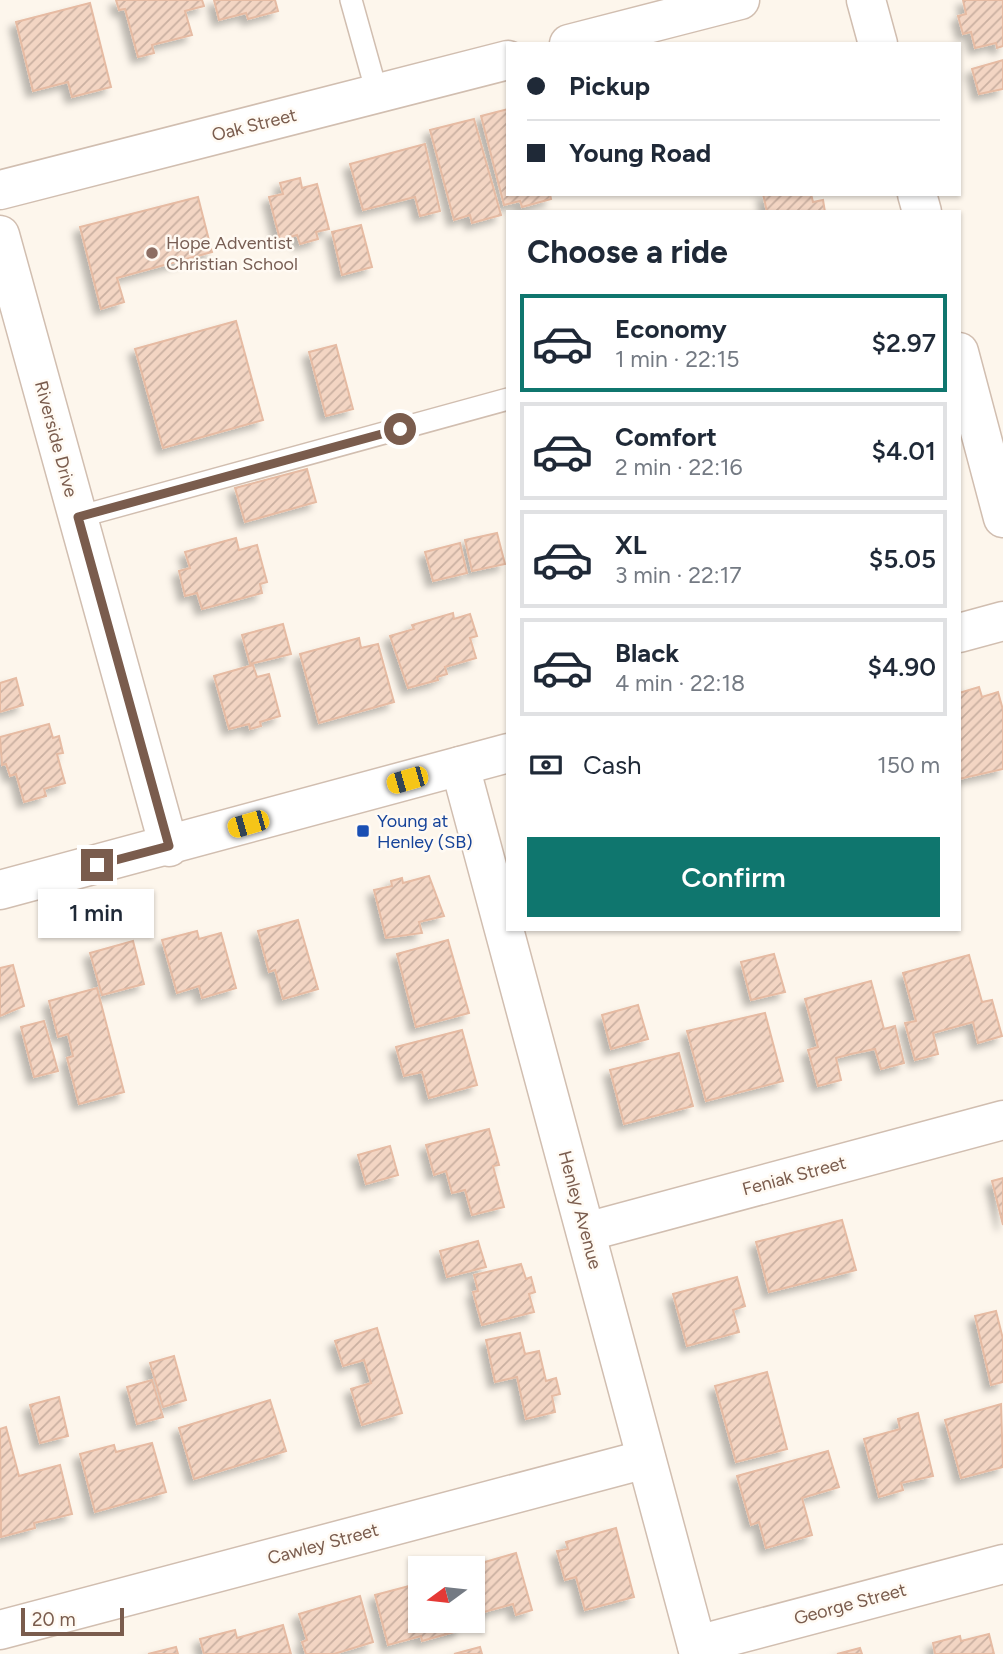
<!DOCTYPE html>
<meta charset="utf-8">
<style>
body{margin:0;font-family:Figtree,sans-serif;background:#f6f6f7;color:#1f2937;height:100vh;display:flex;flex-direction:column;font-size:26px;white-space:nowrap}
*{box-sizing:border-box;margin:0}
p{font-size:23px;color:#747a83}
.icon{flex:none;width:38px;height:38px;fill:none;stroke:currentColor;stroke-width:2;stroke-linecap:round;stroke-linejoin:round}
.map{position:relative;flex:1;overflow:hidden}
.panel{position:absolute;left:506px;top:210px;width:455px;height:721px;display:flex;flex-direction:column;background:#fff;border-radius:0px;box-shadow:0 2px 5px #0004}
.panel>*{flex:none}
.hud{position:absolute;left:506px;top:42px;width:455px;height:154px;border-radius:0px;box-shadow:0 2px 5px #0004;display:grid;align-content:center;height:154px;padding:0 21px;background:#fff}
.needle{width:46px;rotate:255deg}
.fabs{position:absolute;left:408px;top:1556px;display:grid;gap:14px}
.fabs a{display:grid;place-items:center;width:77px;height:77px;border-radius:0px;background:#fff;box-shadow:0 2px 5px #0004;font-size:35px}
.scale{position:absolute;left:21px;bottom:18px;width:103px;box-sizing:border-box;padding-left:7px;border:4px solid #7a5c4d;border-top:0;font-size:19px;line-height:24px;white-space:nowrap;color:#7a5c4d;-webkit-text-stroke:5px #fffaf3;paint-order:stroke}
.end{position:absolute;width:32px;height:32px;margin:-16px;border:9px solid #7a5c4d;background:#fff;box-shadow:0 0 0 4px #fff}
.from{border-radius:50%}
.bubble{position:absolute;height:49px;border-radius:0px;background:#fff;box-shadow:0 2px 5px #0004;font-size:23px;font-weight:600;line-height:49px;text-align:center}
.car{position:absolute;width:21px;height:42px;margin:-21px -10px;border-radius:9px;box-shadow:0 0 5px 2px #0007;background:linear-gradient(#f5c518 24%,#345 0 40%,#f5c518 0 76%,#345 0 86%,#f5c518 0)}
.hud b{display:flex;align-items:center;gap:24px;height:66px;font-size:26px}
.hud b+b{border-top:2px solid #e0e1e3}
.hud i{width:18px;height:18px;background:#1f2937}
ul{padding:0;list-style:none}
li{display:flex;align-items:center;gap:21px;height:98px;margin:0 14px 10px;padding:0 7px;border:4px solid #e0e1e3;border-radius:0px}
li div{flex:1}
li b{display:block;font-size:26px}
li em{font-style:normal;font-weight:600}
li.selected{border-color:#0f766e}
li>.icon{width:63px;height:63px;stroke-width:1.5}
h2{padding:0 21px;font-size:32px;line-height:84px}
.pay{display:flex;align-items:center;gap:18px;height:77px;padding:0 21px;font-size:26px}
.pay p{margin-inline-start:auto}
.cta{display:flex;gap:14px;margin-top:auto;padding:14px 21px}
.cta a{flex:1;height:80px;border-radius:0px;background:#0f766e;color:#fff;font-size:28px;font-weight:600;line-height:80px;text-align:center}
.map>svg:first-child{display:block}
.building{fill:url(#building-hatch);stroke:#e6bba3;stroke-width:2;filter:url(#shadow)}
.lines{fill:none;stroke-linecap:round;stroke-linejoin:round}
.service-casing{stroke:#d1beb0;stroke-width:24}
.minor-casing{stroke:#d1beb0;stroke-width:41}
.tertiary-casing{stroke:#d1beb0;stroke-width:41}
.service{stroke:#fff;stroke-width:21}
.minor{stroke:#fff;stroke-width:38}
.tertiary{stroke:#fff;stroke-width:38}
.route{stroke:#7a5c4d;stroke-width:9}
.education-dot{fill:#8d6e63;stroke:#fffaf3;stroke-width:2.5}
.transit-dot{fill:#1a4fb4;stroke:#fffaf3;stroke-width:2.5}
.labels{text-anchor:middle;stroke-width:5;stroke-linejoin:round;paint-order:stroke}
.street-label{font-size:18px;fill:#7a5c4d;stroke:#fffaf3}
.education-label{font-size:18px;fill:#785e54;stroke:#fffaf3;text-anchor:start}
.transit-label{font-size:18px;fill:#164399;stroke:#fffaf3;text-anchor:start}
</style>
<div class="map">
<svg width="1003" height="1654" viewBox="0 0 1003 1654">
<defs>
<pattern id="building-hatch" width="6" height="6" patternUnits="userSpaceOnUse" patternTransform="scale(1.75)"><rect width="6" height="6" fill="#f3d5c3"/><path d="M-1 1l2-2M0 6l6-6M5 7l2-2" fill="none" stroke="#cab0a1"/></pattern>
<filter id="shadow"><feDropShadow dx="-6" dy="6" stdDeviation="3.5" flood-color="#0004"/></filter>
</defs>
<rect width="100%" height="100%" fill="#fdf6ec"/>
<g class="building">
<polygon points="116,0 202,0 204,6 185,11 192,35 152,45 154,53 138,57 125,9 119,10"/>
<polygon points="214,0 275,0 278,11 248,19 246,13 219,20"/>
<polygon points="963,0 1003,0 1003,46 997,48 996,43 975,48 971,32 963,34 958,16 966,14"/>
<polygon points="90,3 111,87 72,97 68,82 33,91 16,22"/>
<polygon points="1003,60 1003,89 979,94 972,69"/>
<polygon points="508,109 508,194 550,194 551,199 522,207 520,201 504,205 481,116"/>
<polygon points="474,119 501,215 472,223 470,215 454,220 430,130"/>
<polygon points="425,144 440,211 420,216 415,197 363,210 350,164"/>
<polygon points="300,178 302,188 317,184 329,229 316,232 318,239 300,244 297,235 280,240 269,197 283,194 280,183"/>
<polygon points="763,194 811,194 813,202 823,200 825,212 767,212"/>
<polygon points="198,197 212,252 117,278 124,302 101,309 80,227"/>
<polygon points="361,225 372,267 342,275 332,232"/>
<polygon points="236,321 263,420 163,448 135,349"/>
<polygon points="336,345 353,409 326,416 309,352"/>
<polygon points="307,469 316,502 245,522 235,488"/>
<polygon points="497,533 505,564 472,571 465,540"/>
<polygon points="236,538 239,550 257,545 267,582 260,584 262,593 202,609 197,593 185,596 179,571 190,568 185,552"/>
<polygon points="460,543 467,573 433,581 425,552"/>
<polygon points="453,613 454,619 470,614 477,636 470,638 476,658 445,667 447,674 437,677 438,680 408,688 390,636 414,629 412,625"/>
<polygon points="283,624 291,654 250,664 242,635"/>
<polygon points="359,638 361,648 378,644 394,702 319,723 300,654"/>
<polygon points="253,665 257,677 269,674 280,716 260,722 261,726 250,729 249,724 229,729 214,676"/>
<polygon points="16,678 23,705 0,712 0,683"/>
<polygon points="979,687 982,697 998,692 1003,710 1003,769 959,779 959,693"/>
<polygon points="49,724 53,738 59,736 63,753 57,754 65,783 44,789 46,796 24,802 16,774 10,776 6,764 2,765 0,737"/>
<polygon points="429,876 444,916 419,922 422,933 386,938 374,890 392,886 391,881 402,878 403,883"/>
<polygon points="298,920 318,989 283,999 275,970 269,972 258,931"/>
<polygon points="197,931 199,939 221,933 236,988 202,998 199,986 177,993 162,940"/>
<polygon points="448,940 469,1013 416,1027 397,954"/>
<polygon points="133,941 144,984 102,995 90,953"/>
<polygon points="774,954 785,992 751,1000 741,962"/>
<polygon points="969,955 982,1002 992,1000 1002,1036 978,1043 973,1022 933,1033 938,1054 915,1060 905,1023 916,1021 903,973"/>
<polygon points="13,965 24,1006 0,1016 0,968"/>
<polygon points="871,981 884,1029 895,1026 904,1063 881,1069 875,1049 851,1054 836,1058 841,1080 818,1086 808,1050 818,1047 805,999"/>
<polygon points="97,988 124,1092 79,1104 67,1058 73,1056 68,1034 58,1037 49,1001"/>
<polygon points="638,1005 648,1039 611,1049 602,1015"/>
<polygon points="765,1013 783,1081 706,1101 687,1031"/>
<polygon points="44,1021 58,1071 34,1077 21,1027"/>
<polygon points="462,1030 477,1085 429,1098 422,1072 404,1076 396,1047"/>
<polygon points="679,1053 693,1106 624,1124 610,1070"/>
<polygon points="489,1129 499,1165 493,1166 504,1207 472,1215 465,1190 452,1193 446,1171 434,1175 426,1145"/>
<polygon points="390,1146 398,1175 366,1184 358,1155"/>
<polygon points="1003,1178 1003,1225 992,1181"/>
<polygon points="842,1220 856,1270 769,1292 756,1242"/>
<polygon points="478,1241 486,1267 447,1277 440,1251"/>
<polygon points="521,1264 526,1279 531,1277 535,1292 529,1294 534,1312 482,1325 473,1292 478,1291 474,1275"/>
<polygon points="737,1277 745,1306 733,1310 739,1332 687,1346 673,1294"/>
<polygon points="996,1311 1003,1339 1003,1382 991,1385 975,1316"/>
<polygon points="377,1328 402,1413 362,1425 351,1389 371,1383 364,1360 343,1366 335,1341"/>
<polygon points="520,1333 525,1354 539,1351 546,1381 556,1378 560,1394 552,1396 555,1412 526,1419 517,1377 495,1382 486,1340"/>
<polygon points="174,1356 186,1400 163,1407 150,1363"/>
<polygon points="767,1372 787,1449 736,1462 715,1386"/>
<polygon points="152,1380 163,1417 137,1424 127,1387"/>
<polygon points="59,1397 68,1436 40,1443 30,1405"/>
<polygon points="270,1400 286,1451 194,1479 179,1428"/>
<polygon points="1001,1404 1003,1467 961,1478 945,1420"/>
<polygon points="918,1413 933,1476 901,1483 903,1490 879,1497 864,1439 900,1429 898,1419"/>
<polygon points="6,1427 19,1476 60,1465 72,1514 34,1523 35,1528 1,1537 0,1429"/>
<polygon points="152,1443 166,1492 95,1512 80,1454 114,1445 116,1452"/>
<polygon points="828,1451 839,1487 802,1498 812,1535 766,1548 759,1522 751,1525 737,1476"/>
<polygon points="616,1528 634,1597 585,1610 576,1577 565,1580 557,1551 568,1549 566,1542"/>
<polygon points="516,1553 532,1610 516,1615 513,1604 484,1612 471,1566"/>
<polygon points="413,1585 415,1590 420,1588 420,1620 458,1620 461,1630 422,1641 421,1636 388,1645 375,1595"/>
<polygon points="360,1596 373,1642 334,1654 306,1654 302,1642 307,1640 299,1614"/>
<polygon points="283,1625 291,1654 204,1654 200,1639 235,1630 237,1638"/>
<polygon points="989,1634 994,1654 935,1654 933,1643 960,1636 961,1641"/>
<polygon points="176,1647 178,1654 148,1654"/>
<polygon points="480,1647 482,1654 454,1654"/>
<polygon points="860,1648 862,1654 837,1654"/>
</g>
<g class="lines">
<g class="service-casing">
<g id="service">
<polyline points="351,0 377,93"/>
<polyline points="78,517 508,399"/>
</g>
</g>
<g class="minor-casing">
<g id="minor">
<polyline points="866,0 878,44"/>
<polyline points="569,44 740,0"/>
<polyline points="0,190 508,60"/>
<polyline points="917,194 922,212"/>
<polyline points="0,235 169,847"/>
<polyline points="959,352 1003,518"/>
<polyline points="460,766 699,1654"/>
<polyline points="586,1232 1003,1120"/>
<polyline points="0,1630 646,1459"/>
<polyline points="697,1645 1003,1564"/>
</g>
</g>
<g class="tertiary-casing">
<g id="tertiary">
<polyline points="959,633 1003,621"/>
<polyline points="0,890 508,753"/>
</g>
</g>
<use href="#service" class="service"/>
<use href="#minor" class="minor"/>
<use href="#tertiary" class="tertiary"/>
</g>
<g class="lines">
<polyline class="route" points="97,865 169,846 78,517 400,429"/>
</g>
<circle class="education-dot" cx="152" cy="253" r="7"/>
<rect class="transit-dot" x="356" y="824" width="14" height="14" rx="3.5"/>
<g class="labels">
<g class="street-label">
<text transform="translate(254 125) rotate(-14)" y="6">Oak Street</text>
<text transform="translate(56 439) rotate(75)" y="6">Riverside Drive</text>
<text transform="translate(794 1176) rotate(-15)" y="6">Feniak Street</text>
<text transform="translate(580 1210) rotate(75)" y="6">Henley Avenue</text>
<text transform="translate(323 1544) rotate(-15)" y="6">Cawley Street</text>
<text transform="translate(850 1604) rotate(-15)" y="6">George Street</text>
</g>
<g class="education-label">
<text x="166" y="249">Hope Adventist<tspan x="166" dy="21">Christian School</tspan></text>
</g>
<g class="transit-label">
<text x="377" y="827">Young at<tspan x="377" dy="21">Henley (SB)</tspan></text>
</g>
</g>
</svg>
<div class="fabs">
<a><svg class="needle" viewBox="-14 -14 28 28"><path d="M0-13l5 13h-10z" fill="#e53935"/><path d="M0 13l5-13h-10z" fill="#747a83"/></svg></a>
</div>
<div class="scale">20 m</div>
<i class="end from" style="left:400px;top:429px"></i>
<i class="end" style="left:97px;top:865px"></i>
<div class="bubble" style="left:38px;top:889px;width:116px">1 min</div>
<i class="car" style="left:407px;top:780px;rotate:254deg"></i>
<i class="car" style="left:248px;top:824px;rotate:254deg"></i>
<div class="hud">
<b><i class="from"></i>Pickup</b>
<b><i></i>Young Road</b>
</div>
<section class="panel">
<h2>Choose a ride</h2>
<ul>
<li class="selected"><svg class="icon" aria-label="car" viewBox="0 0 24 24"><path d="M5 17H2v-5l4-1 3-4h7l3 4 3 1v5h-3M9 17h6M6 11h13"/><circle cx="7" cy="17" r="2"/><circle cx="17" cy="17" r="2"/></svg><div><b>Economy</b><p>1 min · 22:15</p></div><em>$2.97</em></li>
<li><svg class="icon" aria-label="car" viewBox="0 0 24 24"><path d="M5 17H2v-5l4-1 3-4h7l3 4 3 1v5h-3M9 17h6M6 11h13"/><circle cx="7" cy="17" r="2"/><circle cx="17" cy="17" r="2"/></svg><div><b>Comfort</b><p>2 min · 22:16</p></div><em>$4.01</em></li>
<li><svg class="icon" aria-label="car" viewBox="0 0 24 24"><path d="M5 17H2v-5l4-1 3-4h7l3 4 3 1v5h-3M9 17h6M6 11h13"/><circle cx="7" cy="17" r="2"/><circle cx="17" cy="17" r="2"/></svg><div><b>XL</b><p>3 min · 22:17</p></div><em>$5.05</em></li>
<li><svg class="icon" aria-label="car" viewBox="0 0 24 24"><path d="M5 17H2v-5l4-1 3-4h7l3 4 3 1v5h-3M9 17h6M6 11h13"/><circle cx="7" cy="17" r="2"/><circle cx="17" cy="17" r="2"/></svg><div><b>Black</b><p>4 min · 22:18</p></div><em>$4.90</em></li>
</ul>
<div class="pay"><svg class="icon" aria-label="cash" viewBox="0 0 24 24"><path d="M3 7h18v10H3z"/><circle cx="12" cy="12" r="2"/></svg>Cash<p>150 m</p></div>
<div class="cta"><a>Confirm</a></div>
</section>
</div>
